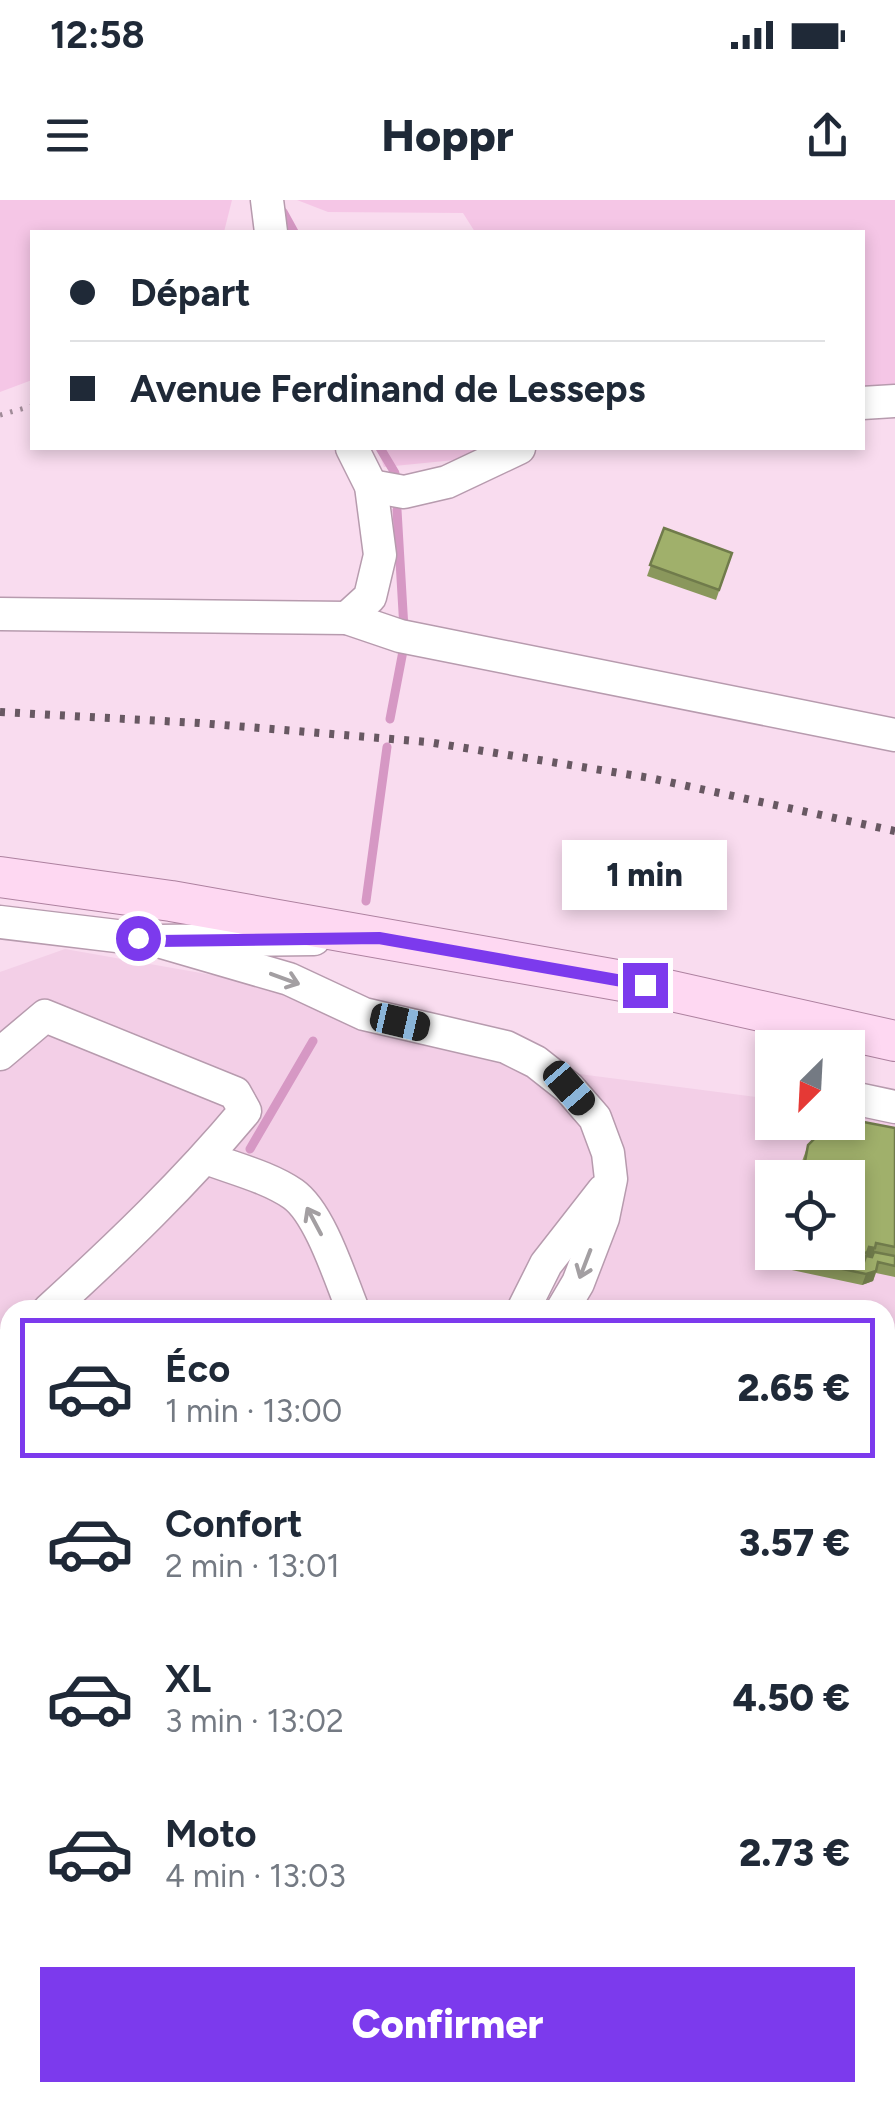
<!DOCTYPE html>
<html lang="fr">
<meta charset="utf-8">
<style>
body{margin:0;font-family:Figtree,sans-serif;background:#f2f2f3;color:#1f2937;height:100vh;display:flex;flex-direction:column;font-size:38px;white-space:nowrap}
*{box-sizing:border-box;margin:0}
p{font-size:32px;color:#747a83}
.icon{flex:none;width:55px;height:55px;fill:none;stroke:currentColor;stroke-width:2;stroke-linecap:round;stroke-linejoin:round}
.map{position:relative;flex:1;overflow:hidden}
.panel{position:absolute;left:0px;top:1100px;width:895px;height:802px;display:flex;flex-direction:column;background:#fff;border-radius:30px 30px 0 0;box-shadow:0 5px 15px #0003}
.panel>*{flex:none}
.banner{position:absolute;left:30px;top:30px;width:835px;height:220px;border-radius:0px;box-shadow:0 5px 15px #0003;display:grid;align-content:center;height:220px;padding:0 40px;background:#fff}
.needle{width:65px;rotate:204deg}
.buttons{position:absolute;left:755px;top:830px;display:grid;gap:20px}
.buttons a{display:grid;place-items:center;width:110px;height:110px;border-radius:0px;background:#fff;box-shadow:0 5px 15px #0003;font-size:50px}
.end{position:absolute;width:45px;height:45px;margin:-22px;border:12px solid #7c3aed;background:#fff;box-shadow:0 0 0 5px #fff}
.from{border-radius:50%}
.bubble{position:absolute;height:70px;border-radius:0px;background:#fff;box-shadow:0 5px 15px #0003;font-size:32px;font-weight:800;line-height:70px;text-align:center}
.car{position:absolute;width:30px;height:60px;margin:-30px -15px;border-radius:12px;box-shadow:0 0 8px 2px #0007;background:linear-gradient(#222 24%,#8ab4d8 0 40%,#222 0 76%,#8ab4d8 0 86%,#222 0)}
.banner b{display:flex;align-items:center;gap:35px;height:95px;font-size:38px}
.banner b+b{border-top:2px solid #e0e1e3}
.banner i{width:25px;height:25px;background:#1f2937}
ul{padding:18px 0 0;list-style:none}
li{display:flex;align-items:center;gap:30px;height:140px;margin:0 20px 15px;padding:0 20px;border:5px solid transparent;border-radius:0px}
li div{flex:1}
li b{display:block;font-size:38px}
li em{font-style:normal;font-weight:800}
li.on{border-color:#7c3aed}
li>.icon{width:90px;height:90px;stroke-width:1.5}
.primary-button{display:flex;gap:20px;margin-top:auto;padding:20px 40px}
.primary-button a{flex:1;height:115px;border-radius:0px;background:#7c3aed;color:#fff;font-size:40px;font-weight:800;line-height:115px;text-align:center}
.status{display:flex;justify-content:space-between;align-items:center;height:70px;padding:0 50px;background:#fff;direction:ltr}
.status svg{height:28px;fill:currentColor}
header{display:flex;justify-content:space-between;align-items:center;height:130px;padding:0 40px;background:#fff;font-size:45px;font-weight:800}
.map>svg:first-child{display:block}
.built{fill:#f3cfe7;fill-rule:evenodd}
.green{fill:#f5c6e6}
.lines{fill:none;stroke-linecap:round;stroke-linejoin:round}
.stream{stroke:#d698c4;stroke-width:9}
.minor-casing{stroke:#b79bae;stroke-width:35}
.major-casing{stroke:#ad819f;stroke-width:42}
.path{stroke:#a08b98;stroke-width:5;stroke-dasharray:2.5 8;stroke-linecap:butt}
.minor{stroke:#fff;stroke-width:32}
.major{stroke:#fed8f2;stroke-width:40}
.rail{stroke:#685862;stroke-width:8;stroke-dasharray:5 10;stroke-linecap:butt}
.wall{fill:#8a975c}
.shaded-wall{fill:#707b4b}
.building{fill:#a0b06b;stroke:#707b4b;stroke-width:2.5}
.oneway{stroke:#a39fa2}
.route{stroke:#7c3aed;stroke-width:12}
</style>
<div class="status"><b>12:58</b><svg viewBox="0 0 49 12"><path d="M0 12V9h3v3zM5 12V6h3v6zM10 12V3h3v9zM15 12V0h3v12zM26 1h20v11H26zM47 4h2v5h-2z"/></svg></div>
<header><svg class="icon" aria-label="menu" viewBox="0 0 24 24"><path d="M4 6h16M4 12h16M4 18h16"/></svg>Hoppr<svg class="icon" aria-label="share" viewBox="0 0 24 24"><path d="M12 15V3M7 8l5-5 5 5M5 13v7h14v-7"/></svg></header>
<div class="map">
<svg width="895" height="1901" viewBox="0 0 895 1901">
<rect width="100%" height="100%" fill="#f9dcef"/>
<path class="built" d="M 65,749 L 268,785 L 369,833 L 502,864 L 772,899 L 772,922 L 848,922 L 848,911 L 895,919 L 895,1901 L 0,1901 L 0,772 ZM 772,978 L 848,978 L 848,1052 L 772,1052 ZM 10,1110 L 885,1110 L 885,1892 L 10,1892 Z"/>
<g class="green">
<polygon points="0,0 232,0 224,32 32,32 32,180 0,192"/>
<polygon points="297,0 895,0 895,190 863,192 862,32 475,32 463,13 328,12"/>
<polygon points="377,248 480,248 455,260 384,267"/>
<polygon points="885,1367 895,1370 895,1661 885,1658"/>
</g>
<g class="lines">
<g class="stream">
<polyline points="283,12 294,32"/>
<polyline points="380,248 395,273"/>
<polyline points="397,310 404,429"/>
<polyline points="390,519 403,451"/>
<polyline points="366,701 387,547"/>
<polyline points="250,949 313,841"/>
</g>
<g class="minor-casing">
<g id="minor">
<polyline points="267,0 271,32"/>
<polyline points="862,203 895,201"/>
<polyline points="371,286 404,292 447,282 519,248"/>
<polyline points="0,414 347,418 370,397 380,355 371,286 352,248"/>
<polyline points="347,418 400,436 895,535"/>
<polyline points="0,722 158,741 314,739"/>
<polyline points="158,741 289,779 364,814 506,847 536,862 569,888 595,918 608,953 611,979 603,1018 578,1083 562,1110"/>
<path d="M 0,854 L 45,816 L 235,893 L 245,911 C 185,983 118,1047 49,1110"/>
<polyline points="848,897 895,907"/>
<path d="M 206,958 C 235,969 268,977 293,994 C 320,1013 340,1078 353,1110"/>
<polyline points="523,1110 546,1064 603,991"/>
<polyline points="0,1151 10,1143"/>
<polyline points="885,1170 895,1163"/>
<polyline points="0,1264 10,1254"/>
<polyline points="791,1892 794,1901"/>
</g>
</g>
<g class="major-casing">
<polyline id="major" points="0,677 171,701 645,785 895,841"/>
</g>
<polyline class="path" points="0,215 32,206"/>
<use href="#minor" class="minor"/>
<use href="#major" class="major"/>
<polyline class="rail" points="0,512 199,523 428,542 650,578 895,631"/>
</g>
<g class="wall">
<polygon points="664,328 732,353 716,400 647,376"/>
<polygon points="833,922 848,922 895,928 895,1077 876,1073 873,1081 862,1085 787,1069 784,1064 785,1052 848,1052 848,978 798,978 801,964 808,945 828,936"/>
<polygon points="895,1235 895,1351 885,1346 885,1250 888,1252"/>
</g>
<g class="shaded-wall">
<polygon points="869,1047 875,1048 868,1067 862,1067"/>
<polygon points="876,1071 873,1081 862,1085 866,1074"/>
</g>
<g class="building">
<polygon points="664,328 732,353 719,390 650,365"/>
<polygon points="848,919 895,928 895,1047 876,1043 875,1048 869,1047 867,1053 848,1049 848,978 802,978 808,945 818,935 831,937 834,922 848,922"/>
<polygon points="808,1052 864,1062 866,1056 872,1057 874,1052 895,1056 895,1066 878,1062 876,1071 866,1074 805,1061"/>
<polygon points="895,1235 895,1333 885,1328 885,1250 888,1252"/>
<polygon points="10,1301 10,1892 687,1892 696,1901 2,1901 0,1899 0,1311"/>
</g>
<defs><path id="oneway-shaft" d="M-6 0H5M1.5-3L5.5 0L1.5 3" fill="none" stroke-width="1.6" stroke-linecap="round" stroke-linejoin="round" transform="scale(2.5)"/></defs>
<g class="oneway">
<use href="#oneway-shaft" transform="translate(285 779) rotate(20)"/>
<use href="#oneway-shaft" transform="translate(314 1021) rotate(-118)"/>
<use href="#oneway-shaft" transform="translate(585 1064) rotate(111)"/>
</g>
<g class="lines">
<polyline class="route" points="138,738 158,741 379,738 645,785"/>
</g>
</svg>
<div class="buttons">
<a><svg class="needle" viewBox="-14 -14 28 28"><path d="M0-13l5 13h-10z" fill="#e53935"/><path d="M0 13l5-13h-10z" fill="#747a83"/></svg></a>
<a><svg class="icon" aria-label="locate" viewBox="0 0 24 24"><circle cx="12" cy="12" r="6"/><path d="M12 2v4M12 18v4M2 12h4M18 12h4"/></svg></a>
</div>
<i class="end from" style="left:138px;top:738px"></i>
<i class="end" style="left:645px;top:785px"></i>
<div class="bubble" style="left:562px;top:640px;width:165px">1 min</div>
<i class="car" style="left:400px;top:822px;rotate:103deg"></i>
<i class="car" style="left:569px;top:888px;rotate:139deg"></i>
<div class="banner">
<b><i class="from"></i>Départ</b>
<b><i></i>Avenue Ferdinand de Lesseps</b>
</div>
<section class="panel">
<ul>
<li class="on"><svg class="icon" aria-label="car" viewBox="0 0 24 24"><path d="M5 17H2v-5l4-1 3-4h7l3 4 3 1v5h-3M9 17h6M6 11h13"/><circle cx="7" cy="17" r="2"/><circle cx="17" cy="17" r="2"/></svg><div><b>Éco</b><p>1 min · 13:00</p></div><em>2.65 €</em></li>
<li><svg class="icon" aria-label="car" viewBox="0 0 24 24"><path d="M5 17H2v-5l4-1 3-4h7l3 4 3 1v5h-3M9 17h6M6 11h13"/><circle cx="7" cy="17" r="2"/><circle cx="17" cy="17" r="2"/></svg><div><b>Confort</b><p>2 min · 13:01</p></div><em>3.57 €</em></li>
<li><svg class="icon" aria-label="car" viewBox="0 0 24 24"><path d="M5 17H2v-5l4-1 3-4h7l3 4 3 1v5h-3M9 17h6M6 11h13"/><circle cx="7" cy="17" r="2"/><circle cx="17" cy="17" r="2"/></svg><div><b>XL</b><p>3 min · 13:02</p></div><em>4.50 €</em></li>
<li><svg class="icon" aria-label="car" viewBox="0 0 24 24"><path d="M5 17H2v-5l4-1 3-4h7l3 4 3 1v5h-3M9 17h6M6 11h13"/><circle cx="7" cy="17" r="2"/><circle cx="17" cy="17" r="2"/></svg><div><b>Moto</b><p>4 min · 13:03</p></div><em>2.73 €</em></li>
</ul>
<div class="primary-button"><a>Confirmer</a></div>
</section>
</div>
